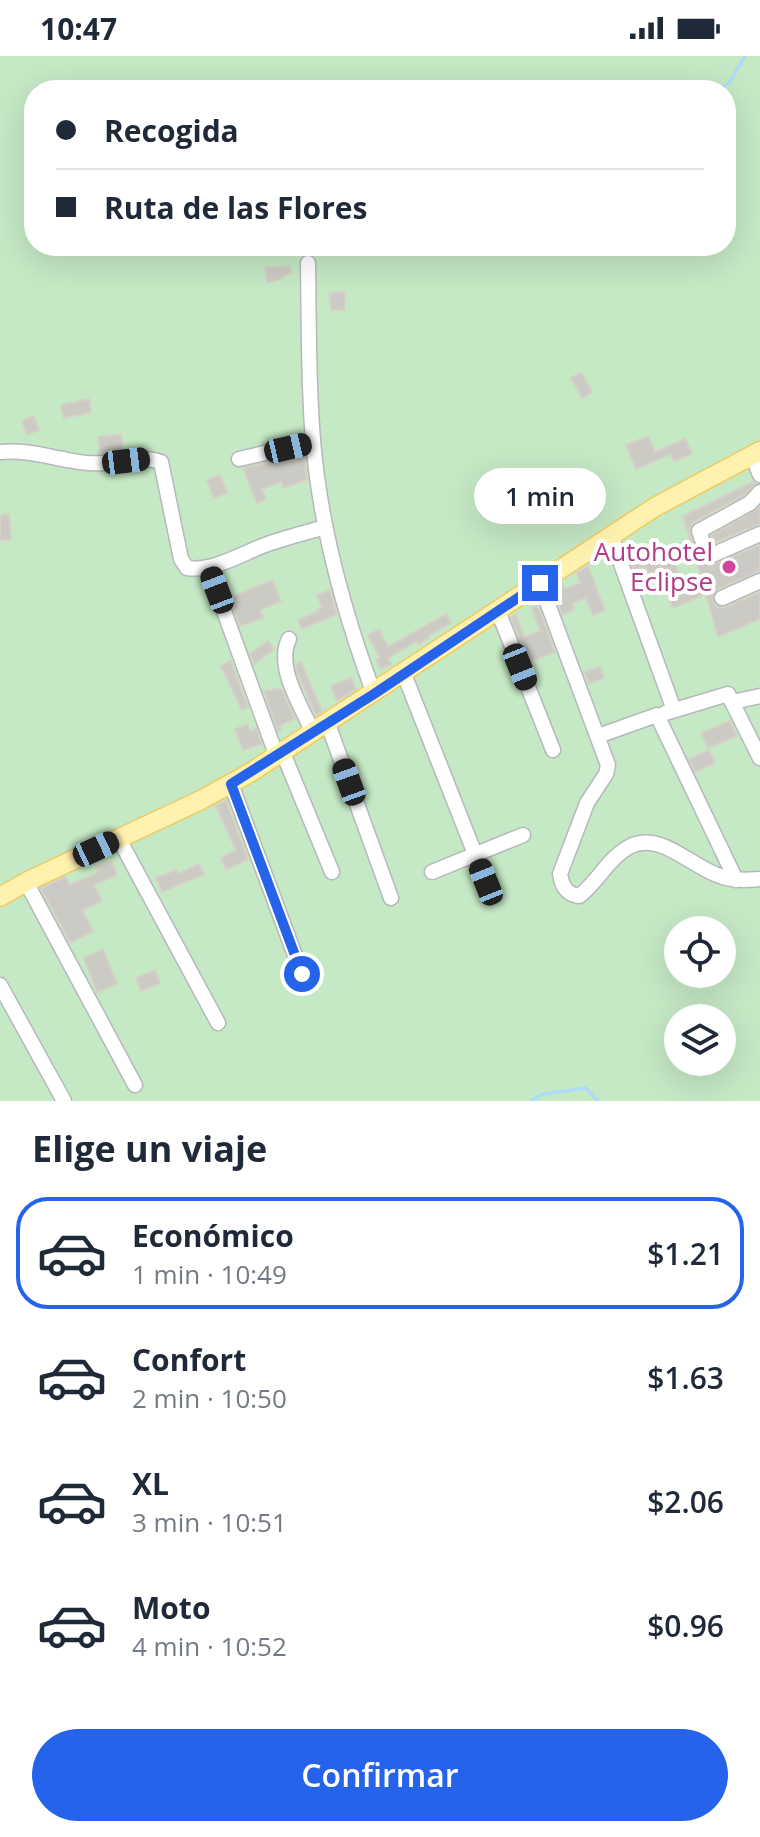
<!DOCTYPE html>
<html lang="es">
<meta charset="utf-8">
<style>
body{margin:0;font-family:"Open Sans",sans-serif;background:#f2f2f3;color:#1f2937;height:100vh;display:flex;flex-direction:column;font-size:30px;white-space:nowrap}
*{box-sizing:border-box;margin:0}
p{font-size:26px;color:#747a83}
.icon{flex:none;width:44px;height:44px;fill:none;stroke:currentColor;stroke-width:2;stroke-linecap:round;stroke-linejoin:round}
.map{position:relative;height:1045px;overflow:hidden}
.details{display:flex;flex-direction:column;background:#fff;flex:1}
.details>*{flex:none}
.top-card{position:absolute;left:24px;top:24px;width:712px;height:176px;border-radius:32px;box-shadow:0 8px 32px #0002;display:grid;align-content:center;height:176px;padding:0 32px;background:#fff}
.controls{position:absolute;left:664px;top:860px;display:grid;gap:16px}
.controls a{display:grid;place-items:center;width:72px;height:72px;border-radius:50%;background:#fff;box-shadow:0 8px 32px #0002;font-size:40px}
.end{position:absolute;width:36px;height:36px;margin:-18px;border:10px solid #2563eb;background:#fff;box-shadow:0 0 0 4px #fff}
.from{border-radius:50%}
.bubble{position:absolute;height:56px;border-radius:28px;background:#fff;box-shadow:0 8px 32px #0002;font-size:26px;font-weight:600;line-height:56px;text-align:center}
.car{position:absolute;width:24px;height:48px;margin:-24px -12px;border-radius:10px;box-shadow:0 0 6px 2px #0007;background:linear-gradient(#222 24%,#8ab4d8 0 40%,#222 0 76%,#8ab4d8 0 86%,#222 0)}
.top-card b{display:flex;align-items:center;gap:28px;height:76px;font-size:30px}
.top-card b+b{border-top:2px solid #e0e1e3}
.top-card i{width:20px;height:20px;background:#1f2937}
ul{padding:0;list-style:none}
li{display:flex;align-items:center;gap:24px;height:112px;margin:0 16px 12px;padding:0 16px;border:4px solid transparent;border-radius:32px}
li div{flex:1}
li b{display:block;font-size:30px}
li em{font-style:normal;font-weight:600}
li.current{border-color:#2563eb}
li>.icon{width:72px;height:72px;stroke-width:1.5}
h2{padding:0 32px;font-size:36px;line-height:96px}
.cta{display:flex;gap:16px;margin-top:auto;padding:16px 32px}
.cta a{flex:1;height:92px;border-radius:48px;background:#2563eb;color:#fff;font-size:32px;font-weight:600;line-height:92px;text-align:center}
.status{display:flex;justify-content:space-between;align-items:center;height:56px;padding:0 40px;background:#fff;direction:ltr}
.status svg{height:22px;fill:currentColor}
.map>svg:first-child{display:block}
.green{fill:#c5e8c5;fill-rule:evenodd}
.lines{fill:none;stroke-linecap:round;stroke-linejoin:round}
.stream{stroke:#aadaff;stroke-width:3}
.building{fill:#cccac5;stroke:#d6d1c6;stroke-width:2}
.minor-casing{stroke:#b5b8bc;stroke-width:17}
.major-casing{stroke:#f2c960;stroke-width:21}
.minor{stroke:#fff;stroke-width:14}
.major{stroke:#fff2af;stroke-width:18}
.route{stroke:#2563eb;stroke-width:10}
.hotel-dot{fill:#d1479c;stroke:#fff;stroke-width:3}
.labels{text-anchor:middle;stroke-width:8;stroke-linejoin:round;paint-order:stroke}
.hotel-label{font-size:26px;fill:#b23c85;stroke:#fff;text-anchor:end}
</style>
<div class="status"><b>10:47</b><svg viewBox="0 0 49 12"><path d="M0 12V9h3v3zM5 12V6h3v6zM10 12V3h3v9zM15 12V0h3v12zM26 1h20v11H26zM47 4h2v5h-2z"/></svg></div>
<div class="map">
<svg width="760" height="1045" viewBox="0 0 760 1045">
<rect width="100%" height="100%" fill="#f1efe8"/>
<path class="green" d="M 0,0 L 760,0 L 760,1045 L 0,1045 ZM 34,34 L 726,34 L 726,190 L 34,190 ZM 678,874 L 722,874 L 722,918 L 678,918 ZM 678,962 L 722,962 L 722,1006 L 678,1006 Z"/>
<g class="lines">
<g class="stream">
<polyline points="717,34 729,27 745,0"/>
<polyline points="531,1045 542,1038 586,1032 598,1045"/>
</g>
</g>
<g class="building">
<polygon points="289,210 291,216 281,223 267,227 265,212"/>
<polygon points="345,236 344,254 331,254 329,237"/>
<polygon points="581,316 592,336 582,342 571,322"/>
<polygon points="89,343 91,356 64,362 61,349"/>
<polygon points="34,360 39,374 27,379 22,365"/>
<polygon points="121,378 123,395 100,397 98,381"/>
<polygon points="648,380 655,396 685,383 692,398 674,405 671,398 636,413 626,389"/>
<polygon points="304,398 307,424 283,432 281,426 262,433 266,443 257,447 243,412 285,403 286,405"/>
<polygon points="220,419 227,437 214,442 207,424"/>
<polygon points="753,426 755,428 744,439 694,466 689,473 697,499 709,510 760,489 760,515 718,533 712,542 716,550 722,552 760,536 760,563 718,581 706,538 673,552 668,540 673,537 661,508 673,503 685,532 702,525 683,460"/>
<polygon points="760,451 760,468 714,487 711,480"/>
<polygon points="9,458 11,484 0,484 0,459"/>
<polygon points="651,491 661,513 648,518 645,510 634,514 629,501"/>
<polygon points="588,510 605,555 593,559 586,542 572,547 574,554 562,558 553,533 561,527 565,533 581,527 577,517"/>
<polygon points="272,524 281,545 260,554 263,562 240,570 230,542"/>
<polygon points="330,534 337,558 302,573 298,564 319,555 318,553 322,552 317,539"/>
<polygon points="538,550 555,596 529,606 511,561 516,559 524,581 540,575 532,552"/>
<polygon points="446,558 451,567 428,580 429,582 419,588 417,585 388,602 391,608 381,613 376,604 380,602 368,579 379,573 388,591"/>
<polygon points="268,585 274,593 254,608 250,598"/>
<polygon points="231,605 248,651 242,654 221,610"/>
<polygon points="301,606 322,655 316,659 297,616 296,608"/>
<polygon points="600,611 604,622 589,628 584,616"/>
<polygon points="351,622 356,633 337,645 331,630"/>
<polygon points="279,633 282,634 295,663 280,669 281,674 278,675 264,635"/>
<polygon points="730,665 737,680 708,692 701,677"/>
<polygon points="248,668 250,675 256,673 262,688 243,694 235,673"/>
<polygon points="709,694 715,707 695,716 689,703"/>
<polygon points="226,744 248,803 226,814 221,802 236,794 216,750"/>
<polygon points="112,805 117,819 94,829 102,845 82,854 93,875 70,887 41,832 65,821 70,829 98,816 96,811"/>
<polygon points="199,808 204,818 162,836 156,822 176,814 178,818"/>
<polygon points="103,893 117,928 97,937 84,902"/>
<polygon points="155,914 160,927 141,935 136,922"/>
</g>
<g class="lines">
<g class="minor-casing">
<g id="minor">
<path d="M 308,207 C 309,266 308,325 313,384 C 320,470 344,557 374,638"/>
<path d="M 0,396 C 36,392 70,410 106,407 C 125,406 143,399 161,406 L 181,503 L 187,512 C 212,516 241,498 265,489 C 284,482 305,477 325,471"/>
<polyline points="752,399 760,419"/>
<polyline points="239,403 313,386"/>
<polyline points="760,436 750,447 699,475 706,495 710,500 760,478"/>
<polyline points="611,480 674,654"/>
<polyline points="208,511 277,701"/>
<path d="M 540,527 L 608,709 L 606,718 L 587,747 L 560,818 C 562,830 566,838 579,840 C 597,827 607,804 627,792 C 660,772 692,813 723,821 C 735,825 748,824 760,823"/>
<polyline points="722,542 760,525"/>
<polyline points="498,555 553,694"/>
<path d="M 289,583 C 275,611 302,651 313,677"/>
<polyline points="404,618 486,826"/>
<polyline points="732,646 760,640"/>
<polyline points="665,657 728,638 760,702"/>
<polyline points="328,668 391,842"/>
<polyline points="598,680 657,659 736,824"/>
<polyline points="283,697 332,816"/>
<polyline points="231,728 302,918"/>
<polyline points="119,783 218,967"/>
<polyline points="432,816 523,779"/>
<polyline points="26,826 135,1029"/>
<polyline points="0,929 64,1045"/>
</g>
</g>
<g class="major-casing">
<polyline id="major" points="0,841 26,826 201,744 253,715 655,451 760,395"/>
</g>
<use href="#minor" class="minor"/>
<use href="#major" class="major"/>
</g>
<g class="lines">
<polyline class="route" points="302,918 231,728 374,638 540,527"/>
</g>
<circle class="hotel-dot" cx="729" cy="511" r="8"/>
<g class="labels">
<g class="hotel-label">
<text x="713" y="505">Autohotel<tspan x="713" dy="30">Eclipse</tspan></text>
</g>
</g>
</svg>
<div class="controls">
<a><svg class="icon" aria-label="locate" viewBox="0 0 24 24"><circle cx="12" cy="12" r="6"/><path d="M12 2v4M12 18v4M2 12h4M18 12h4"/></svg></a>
<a><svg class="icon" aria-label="layers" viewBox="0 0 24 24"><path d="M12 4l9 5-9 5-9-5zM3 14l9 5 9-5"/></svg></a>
</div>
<i class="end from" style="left:302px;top:918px"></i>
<i class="end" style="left:540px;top:527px"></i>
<div class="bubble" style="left:474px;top:412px;width:132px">1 min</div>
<i class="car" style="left:288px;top:392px;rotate:77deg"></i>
<i class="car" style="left:126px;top:405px;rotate:83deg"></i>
<i class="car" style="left:217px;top:534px;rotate:339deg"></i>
<i class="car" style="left:520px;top:611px;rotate:158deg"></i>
<i class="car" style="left:349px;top:726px;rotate:340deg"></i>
<i class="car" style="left:96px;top:793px;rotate:65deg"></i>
<i class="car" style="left:486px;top:826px;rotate:338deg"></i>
<div class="top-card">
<b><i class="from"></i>Recogida</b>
<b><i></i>Ruta de las Flores</b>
</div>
</div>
<section class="details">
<h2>Elige un viaje</h2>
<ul>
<li class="current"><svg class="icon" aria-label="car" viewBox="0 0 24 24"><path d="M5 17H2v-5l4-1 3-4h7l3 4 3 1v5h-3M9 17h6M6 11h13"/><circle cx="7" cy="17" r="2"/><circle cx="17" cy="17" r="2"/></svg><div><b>Económico</b><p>1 min · 10:49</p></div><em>$1.21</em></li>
<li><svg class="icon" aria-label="car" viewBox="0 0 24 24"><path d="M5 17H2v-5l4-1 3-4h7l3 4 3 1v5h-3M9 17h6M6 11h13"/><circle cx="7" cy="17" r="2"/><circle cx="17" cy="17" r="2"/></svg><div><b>Confort</b><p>2 min · 10:50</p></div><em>$1.63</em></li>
<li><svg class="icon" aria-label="car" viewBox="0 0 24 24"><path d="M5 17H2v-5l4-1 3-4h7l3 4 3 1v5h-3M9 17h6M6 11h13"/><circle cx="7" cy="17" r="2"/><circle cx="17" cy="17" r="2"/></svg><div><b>XL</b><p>3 min · 10:51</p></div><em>$2.06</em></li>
<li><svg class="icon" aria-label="car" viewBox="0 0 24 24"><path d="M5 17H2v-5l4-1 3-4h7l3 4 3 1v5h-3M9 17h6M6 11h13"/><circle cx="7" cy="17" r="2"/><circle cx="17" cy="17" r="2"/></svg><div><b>Moto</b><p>4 min · 10:52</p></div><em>$0.96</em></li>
</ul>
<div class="cta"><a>Confirmar</a></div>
</section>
